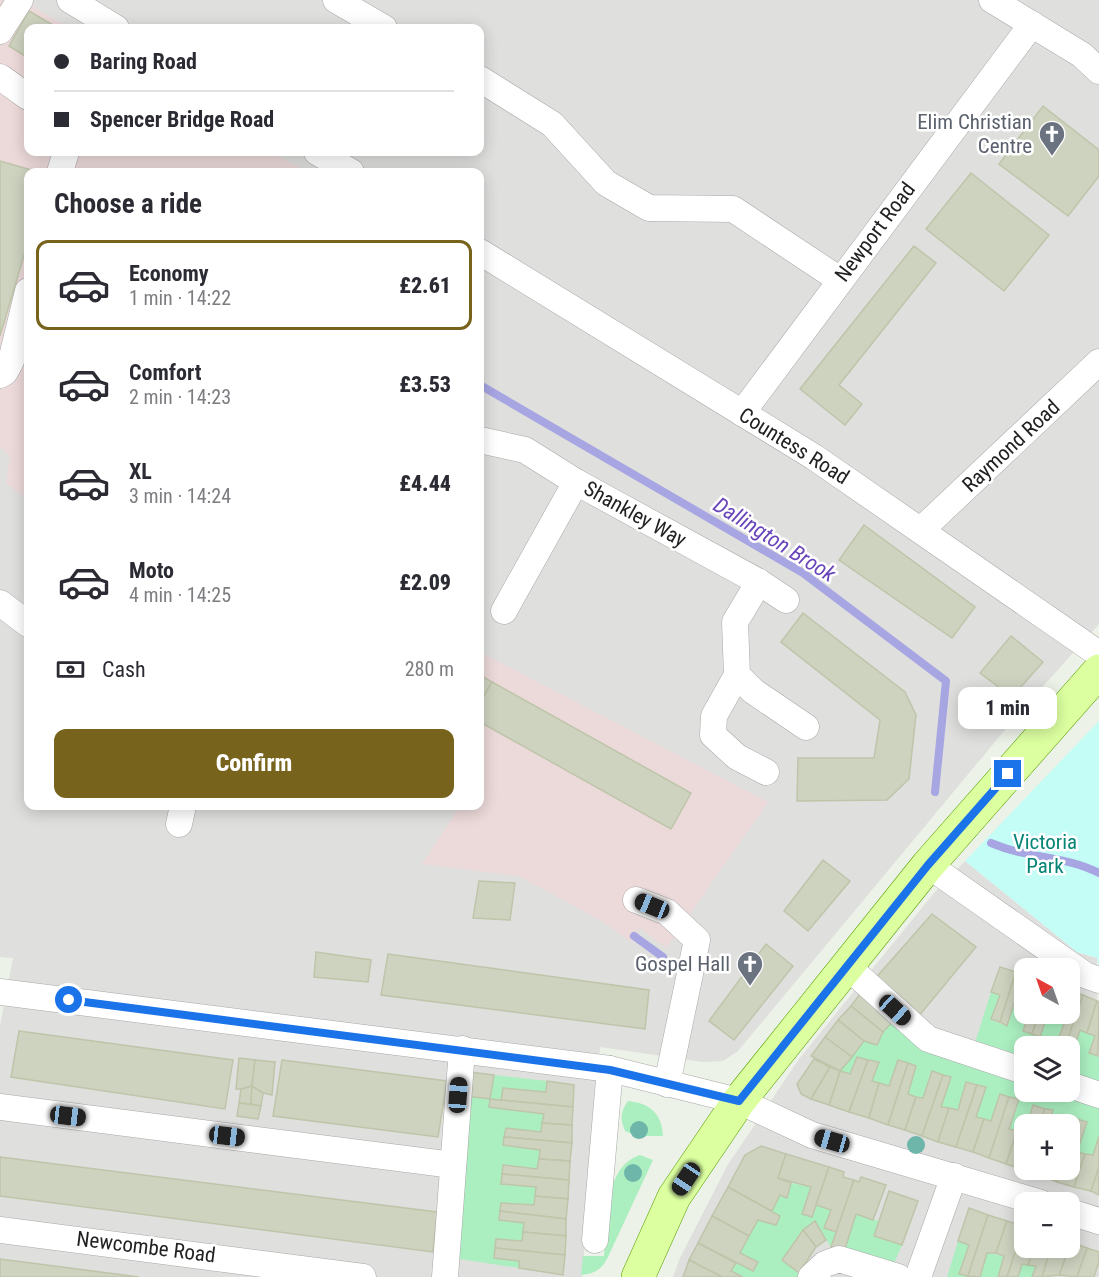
<!DOCTYPE html>
<meta charset="utf-8">
<style>
body{margin:0;font-family:"Roboto Condensed",sans-serif;background:#f2f2f3;color:#2b2b33;height:100vh;display:flex;flex-direction:column;font-size:22px;white-space:nowrap}
*{box-sizing:border-box;margin:0}
p{font-size:20px;color:#7c7c81}
.icon{flex:none;width:33px;height:33px;fill:none;stroke:currentColor;stroke-width:2;stroke-linecap:round;stroke-linejoin:round}
.map{position:relative;flex:1;overflow:hidden}
.details{position:absolute;left:24px;top:168px;width:460px;height:642px;display:flex;flex-direction:column;background:#fff;border-radius:12px;box-shadow:0 3px 15px #0003}
.details>*{flex:none}
.hud{position:absolute;left:24px;top:24px;width:460px;height:132px;border-radius:12px;box-shadow:0 3px 15px #0003;display:grid;align-content:center;height:132px;padding:0 30px;background:#fff}
.needle{width:39px;rotate:320deg}
.buttons{position:absolute;left:1014px;top:958px;display:grid;gap:12px}
.buttons a{display:grid;place-items:center;width:66px;height:66px;border-radius:12px;background:#fff;box-shadow:0 3px 15px #0003;font-size:30px}
.end{position:absolute;width:27px;height:27px;margin:-14px;border:8px solid #1a73e8;background:#fff;box-shadow:0 0 0 3px #fff}
.from{border-radius:50%}
.bubble{position:absolute;height:42px;border-radius:12px;background:#fff;box-shadow:0 3px 15px #0003;font-size:20px;font-weight:800;line-height:42px;text-align:center}
.car{position:absolute;width:18px;height:36px;margin:-18px -9px;border-radius:8px;box-shadow:0 0 4px 2px #0007;background:linear-gradient(#222 24%,#8ab4d8 0 40%,#222 0 76%,#8ab4d8 0 86%,#222 0)}
.hud b{display:flex;align-items:center;gap:21px;height:57px;font-size:22px}
.hud b+b{border-top:2px solid #e1e1e2}
.hud i{width:15px;height:15px;background:#2b2b33}
ul{padding:0;list-style:none}
li{display:flex;align-items:center;gap:18px;height:90px;margin:0 12px 9px;padding:0 18px;border:3px solid transparent;border-radius:12px}
li div{flex:1}
li b{display:block;font-size:22px}
li em{font-style:normal;font-weight:800}
li.selected{border-color:#77631c}
li>.icon{width:54px;height:54px;stroke-width:1.5}
h2{padding:0 30px;font-size:27px;line-height:72px}
.pay{display:flex;align-items:center;gap:15px;height:66px;padding:0 30px;font-size:22px}
.pay p{margin-inline-start:auto}
.button{display:flex;gap:12px;margin-top:auto;padding:12px 30px}
.button a{flex:1;height:69px;border-radius:12px;background:#77631c;color:#fff;font-size:24px;font-weight:800;line-height:69px;text-align:center}
.map>svg:first-child{display:block}
.residential{fill:#dfdfde;fill-rule:evenodd}
.industrial{fill:#ecd9d9}
.grass{fill:#abefc0}
.park{fill:#c3fdf6}
.lines{fill:none;stroke-linecap:round;stroke-linejoin:round}
.stream{stroke:#a7a5e2;stroke-width:8}
.building{fill:#ced3c0;stroke:#bec5a9;stroke-width:1.5}
.minor-casing{stroke:#a8a8a8;stroke-width:27}
.major-casing{stroke:#559f00;stroke-width:34}
.minor{stroke:#fff;stroke-width:26}
.major{stroke:#dcffa0;stroke-width:33}
.tree{fill:#6db6a9}
.route{stroke:#1a73e8;stroke-width:8}
.labels{text-anchor:middle;stroke-width:5;stroke-linejoin:round;paint-order:stroke}
.worship-label{font-size:21px;fill:#5b616d;stroke:#fff;text-anchor:end}
.street-label{font-size:21px;fill:#212121;stroke:#fff}
.park-label{font-size:21px;fill:#058576;stroke:#fff}
.water-label{font-size:22px;font-style:italic;fill:#6845ba;stroke:#fff}
</style>
<div class="map">
<svg width="1099" height="1277" viewBox="0 0 1099 1277">
<rect width="100%" height="100%" fill="#edf2e8"/>
<g class="residential">
<path d="M 0,0 L 1099,0 L 1099,624 L 1019,713 L 738,1051 L 723,1061 L 703,1062 L 600,1047 L 582,1277 L 0,1277 L 0,1026 L 13,958 L 0,957 ZM 28,28 L 480,28 L 480,152 L 28,152 ZM 28,172 L 480,172 L 480,806 L 28,806 Z"/>
<path d="M 965,861 L 1077,952 L 1097,958 L 1099,1277 L 673,1277 L 680,1258 L 727,1166 L 799,1059 L 934,893 ZM 1024,969 L 1070,969 L 1070,1014 L 1024,1014 ZM 1024,1047 L 1070,1047 L 1070,1092 L 1024,1092 ZM 1024,1125 L 1070,1125 L 1070,1170 L 1024,1170 ZM 1024,1203 L 1070,1203 L 1070,1248 L 1024,1248 Z"/>
</g>
<g class="industrial">
<polygon points="0,0 22,0 69,28 28,28 28,152 272,152 307,172 28,172 28,500 6,483 10,456 0,447"/>
<polygon points="480,652 768,802 666,948 640,928 630,941 600,920 519,876 422,864 460,806 480,806"/>
</g>
<g class="grass">
<polygon points="991,992 1000,995 991,1020 1007,1026 1014,1003 1024,1007 1024,1014 1029,1014 1032,1034 1040,1037 1046,1019 1064,1024 1057,1042 1073,1048 1080,1030 1095,1036 1089,1053 1099,1057 1099,1087 1070,1077 1070,1047 1024,1047 1024,1062 974,1046"/>
<polygon points="894,1020 1024,1076 1024,1092 1070,1092 1099,1101 1099,1136 1093,1155 1077,1152 1086,1122 1067,1117 1064,1125 1048,1125 1053,1111 1034,1105 1027,1125 1024,1125 1024,1132 1009,1129 1019,1099 1000,1094 991,1121 976,1117 966,1083 958,1110 941,1107 951,1077 931,1072 923,1098 908,1094 898,1060 889,1086 872,1081 878,1062 857,1057 850,1074 840,1071 864,1041 877,1045 883,1032"/>
<polygon points="494,1075 547,1081 546,1092 503,1088 501,1100 490,1099 489,1107 544,1114 541,1132 506,1128 503,1145 540,1150 537,1169 503,1165 502,1184 536,1187 534,1205 501,1203 499,1220 524,1223 519,1268 453,1258 466,1096 490,1098"/>
<path d="M 628,1101 C 650,1103 662,1114 663,1136 L 637,1136 L 625,1131 C 620,1119 620,1112 628,1101 Z"/>
<path d="M 640,1155 L 653,1160 L 608,1257 C 601,1270 596,1273 581,1275 L 583,1256 L 604,1256 C 608,1222 603,1167 640,1155 Z"/>
<polygon points="791,1183 811,1187 803,1214 812,1217 816,1205 831,1210 825,1227 837,1232 831,1247 815,1221 803,1230 782,1259 799,1273 798,1277 743,1277 732,1271 736,1263 753,1271 758,1262 740,1253 758,1220 776,1224 780,1216 772,1211 780,1195 787,1198"/>
<polygon points="856,1214 879,1221 874,1236 902,1245 892,1268 844,1252"/>
<polygon points="958,1241 969,1245 959,1274 969,1277 947,1277"/>
<polygon points="987,1253 1004,1256 998,1277 980,1277"/>
<polygon points="1022,1264 1036,1266 1032,1277 1018,1277"/>
</g>
<polygon class="park" points="1099,721 1099,968 1097,958 1077,952 965,861"/>
<g class="lines">
<g class="stream">
<polyline points="480,385 803,573 946,681 935,792"/>
<path d="M 991,843 C 1028,859 1064,855 1099,873"/>
<polyline points="634,936 663,957"/>
</g>
</g>
<g class="building">
<polygon points="29,11 58,28 28,28 28,58 9,46"/>
<polygon points="1043,106 1099,150 1099,176 1068,216 999,164"/>
<polygon points="0,161 38,172 28,172 28,242 0,336"/>
<polygon points="971,173 1049,235 1004,291 926,229"/>
<polygon points="914,246 936,263 839,385 862,404 845,425 800,389"/>
<polygon points="864,525 975,607 952,638 839,560"/>
<polygon points="803,613 905,692 916,715 909,779 887,800 797,801 798,758 874,758 880,720 781,642"/>
<polygon points="1011,636 1043,662 1012,697 980,673"/>
<polygon points="480,675 492,682 480,703"/>
<polygon points="492,682 691,793 671,829 480,722 480,703"/>
<polygon points="823,860 850,881 808,931 784,911"/>
<polygon points="479,881 515,883 510,920 473,918"/>
<polygon points="932,914 976,947 918,1017 873,981"/>
<polygon points="766,944 793,966 734,1040 709,1021"/>
<polygon points="316,952 371,960 368,982 314,977"/>
<polygon points="388,954 649,990 645,1029 381,995"/>
<polygon points="1000,967 1016,972 1000,1022 991,1019 1000,995 991,992"/>
<polygon points="1016,972 1024,976 1024,1001 1023,1006 1014,1003 1007,1026 1000,1022"/>
<polygon points="1070,991 1083,995 1066,1044 1057,1042 1064,1024 1055,1022 1058,1014 1070,1014"/>
<polygon points="860,994 894,1020 883,1032 851,1006"/>
<polygon points="1083,995 1097,1001 1087,1033 1080,1030 1074,1048 1066,1044"/>
<polygon points="1097,1001 1099,1002 1098,1056 1089,1053 1095,1036 1087,1033"/>
<polygon points="851,1006 883,1032 877,1045 864,1041 838,1020"/>
<polygon points="1029,1014 1039,1014 1032,1034 1023,1031"/>
<polygon points="1039,1014 1058,1014 1055,1022 1046,1019 1040,1037 1032,1034"/>
<polygon points="838,1020 864,1041 852,1057 825,1037"/>
<polygon points="19,1031 233,1060 225,1109 11,1077"/>
<polygon points="825,1037 852,1057 840,1071 811,1056"/>
<polygon points="857,1057 868,1060 849,1112 829,1105 840,1071 850,1074"/>
<polygon points="239,1058 255,1060 252,1086 241,1089 236,1089"/>
<polygon points="814,1059 830,1067 811,1099 801,1094 797,1084"/>
<polygon points="255,1060 275,1062 272,1095 263,1093 252,1086"/>
<polygon points="282,1060 447,1081 438,1137 273,1116"/>
<polygon points="868,1060 879,1062 872,1081 879,1083 869,1118 849,1112"/>
<polygon points="898,1060 908,1063 888,1125 869,1118 879,1083 889,1086"/>
<polygon points="908,1063 916,1066 908,1094 916,1097 905,1130 888,1125"/>
<polygon points="830,1067 840,1071 829,1105 811,1099"/>
<polygon points="932,1071 943,1075 922,1136 905,1130 916,1097 923,1098"/>
<polygon points="469,1072 494,1075 490,1099 466,1096"/>
<polygon points="943,1075 951,1077 941,1107 949,1108 938,1142 922,1136"/>
<polygon points="547,1081 574,1085 573,1107 501,1100 503,1088 546,1092"/>
<polygon points="966,1082 977,1085 956,1147 938,1142 949,1108 958,1110"/>
<polygon points="977,1085 986,1087 976,1117 984,1119 973,1152 956,1147"/>
<polygon points="252,1086 251,1104 239,1103 241,1089"/>
<polygon points="252,1086 263,1093 261,1106 251,1104"/>
<polygon points="1000,1094 1009,1097 989,1158 973,1152 984,1119 991,1121"/>
<polygon points="1009,1097 1019,1099 1009,1129 1017,1131 1006,1164 989,1158"/>
<polygon points="490,1099 573,1107 572,1125 542,1123 544,1114 489,1107"/>
<polygon points="239,1103 261,1106 258,1119 237,1116"/>
<polygon points="1033,1105 1045,1109 1039,1125 1027,1125"/>
<polygon points="1045,1109 1053,1110 1048,1125 1039,1125"/>
<polygon points="1067,1117 1077,1119 1070,1143 1070,1125 1064,1125"/>
<polygon points="1077,1119 1087,1122 1077,1152 1085,1154 1074,1187 1057,1182 1061,1170 1070,1170 1070,1143"/>
<polygon points="542,1123 572,1125 572,1143 504,1137 506,1128 541,1132"/>
<polygon points="1017,1131 1024,1132 1024,1170 1006,1164"/>
<polygon points="1099,1136 1099,1167 1091,1191 1074,1187 1085,1154 1093,1155"/>
<polygon points="504,1137 572,1143 570,1161 539,1159 540,1150 503,1145"/>
<polygon points="761,1146 786,1154 778,1178 791,1183 787,1198 780,1195 772,1211 728,1187 745,1155"/>
<polygon points="786,1154 829,1167 812,1217 802,1214 811,1187 778,1178"/>
<polygon points="0,1157 437,1212 433,1252 0,1196"/>
<polygon points="539,1159 570,1161 569,1180 502,1174 503,1165 537,1169"/>
<polygon points="829,1167 844,1172 843,1177 854,1180 837,1232 824,1228 831,1210 816,1205"/>
<polygon points="1099,1167 1099,1195 1091,1191"/>
<polygon points="1024,1168 1024,1170 1042,1170 1040,1175 1024,1170"/>
<polygon points="1042,1170 1061,1170 1057,1182 1040,1175"/>
<polygon points="502,1174 569,1180 568,1199 535,1196 536,1187 501,1184"/>
<polygon points="861,1177 886,1185 873,1220 856,1214 844,1252 831,1247 854,1180 859,1182"/>
<polygon points="728,1187 780,1216 776,1225 758,1220 749,1236 712,1216"/>
<polygon points="889,1191 918,1201 902,1245 874,1236"/>
<polygon points="535,1196 568,1199 566,1219 500,1211 501,1203 534,1205"/>
<polygon points="969,1208 988,1215 968,1276 959,1274 969,1245 958,1241"/>
<polygon points="500,1211 566,1219 566,1236 523,1232 524,1223 499,1220"/>
<polygon points="988,1215 1007,1221 996,1253 987,1253 980,1277 968,1276"/>
<polygon points="712,1216 749,1236 740,1253 758,1262 753,1271 698,1243"/>
<polygon points="815,1221 826,1240 816,1247 803,1230"/>
<polygon points="1007,1221 1024,1226 1007,1277 998,1277 1004,1256 996,1253"/>
<polygon points="1024,1226 1024,1248 1034,1248 1028,1265 1022,1264 1018,1277 1007,1277"/>
<polygon points="803,1230 816,1247 799,1273 782,1260"/>
<polygon points="523,1232 566,1236 565,1255 495,1248 496,1239 522,1241"/>
<polygon points="1071,1242 1087,1248 1077,1277 1059,1275"/>
<polygon points="698,1243 736,1263 731,1271 743,1277 722,1277 689,1260"/>
<polygon points="495,1248 565,1255 563,1275 519,1268 519,1261 494,1258"/>
<polygon points="1034,1248 1051,1248 1042,1277 1032,1277 1036,1266 1028,1265"/>
<polygon points="1051,1248 1069,1248 1059,1275 1042,1277"/>
<polygon points="1087,1248 1099,1252 1099,1262 1094,1277 1077,1277"/>
<polygon points="0,1259 139,1277 0,1277"/>
<polygon points="689,1260 722,1277 683,1277"/>
</g>
<g class="lines">
<g class="minor-casing">
<g id="minor">
<polyline points="70,0 116,28"/>
<polyline points="336,0 384,28"/>
<polyline points="992,0 1082,55 1099,71"/>
<polyline points="0,31 20,0"/>
<polyline points="0,77 28,97"/>
<polyline points="480,79 552,124 606,183 649,208 733,209 840,280"/>
<polyline points="317,152 351,172"/>
<polyline points="60,172 66,152"/>
<polyline points="480,252 814,457 1099,654"/>
<polyline points="0,375 5,372 11,361 28,291"/>
<polyline points="742,413 1032,24"/>
<polyline points="480,440 525,450 576,482 759,582 786,600"/>
<polyline points="922,529 1099,362"/>
<polyline points="759,582 735,622 737,675 753,691 806,727"/>
<polyline points="0,603 28,624"/>
<polyline points="504,611 576,482"/>
<polyline points="737,675 714,716 713,735 737,757 766,772"/>
<polyline points="179,824 183,806"/>
<polyline points="928,865 1085,975 1099,980"/>
<polyline points="636,900 667,912 697,940 667,1084"/>
<polyline points="847,966 928,1039 1024,1071"/>
<polyline points="0,992 610,1069 739,1101 812,1135 1041,1203"/>
<polyline points="1070,1085 1099,1095"/>
<polyline points="0,1107 453,1165"/>
<polyline points="1070,1212 1099,1221"/>
<polyline points="0,1230 363,1277"/>
<polyline points="595,1240 610,1069"/>
<polyline points="445,1277 462,1049"/>
<polyline points="811,1277 825,1264 839,1259 898,1277"/>
<polyline points="918,1277 954,1176"/>
</g>
</g>
<g class="major-casing">
<polyline id="major" points="638,1277 674,1197 739,1101 928,865 1099,671"/>
</g>
<use href="#minor" class="minor"/>
<use href="#major" class="major"/>
</g>
<g class="tree">
<circle cx="639" cy="1130" r="9"/>
<circle cx="916" cy="1145" r="9"/>
<circle cx="633" cy="1173" r="9"/>
</g>
<g class="lines">
<polyline class="route" points="69,1000 610,1070 739,1101 928,865 1008,774"/>
</g>
<defs>
<g id="church-pin" transform="scale(1.35)"><path d="M0 17L-7.5 6A9.5 9.5 0 1 1 7.5 6Z" fill="#6b7280" stroke="#fff"/><path d="M-1.2-6h2.4v3.5h3.3v2.4h-3.3V6h-2.4V-.1h-3.3v-2.4h3.3Z" fill="#fff"/></g>
</defs>
<g fill-rule="evenodd">
<use href="#church-pin" x="1052" y="134"/>
<use href="#church-pin" x="750" y="964"/>
</g>
<g class="labels">
<g class="worship-label">
<text x="1032" y="129">Elim Christian<tspan x="1032" dy="24">Centre</tspan></text>
<text x="730" y="971">Gospel Hall</text>
</g>
<g class="street-label">
<text transform="translate(875 232) rotate(-53)" y="7">Newport Road</text>
<text transform="translate(794 446) rotate(32)" y="7">Countess Road</text>
<text transform="translate(1011 446) rotate(-43)" y="7">Raymond Road</text>
<text transform="translate(635 514) rotate(29)" y="7">Shankley Way</text>
<text transform="translate(146 1247) rotate(7)" y="7">Newcombe Road</text>
</g>
<g class="park-label">
<text x="1045" y="849">Victoria<tspan x="1045" dy="24">Park</tspan></text>
</g>
<g class="water-label">
<text transform="translate(775 539) rotate(32)" y="8">Dallington Brook</text>
</g>
</g>
</svg>
<div class="buttons">
<a><svg class="needle" viewBox="-14 -14 28 28"><path d="M0-13l5 13h-10z" fill="#e53935"/><path d="M0 13l5-13h-10z" fill="#7c7c81"/></svg></a>
<a><svg class="icon" aria-label="layers" viewBox="0 0 24 24"><path d="M12 4l9 5-9 5-9-5zM3 14l9 5 9-5"/></svg></a>
<a>+</a>
<a>−</a>
</div>
<i class="end from" style="left:69px;top:1000px"></i>
<i class="end" style="left:1008px;top:774px"></i>
<div class="bubble" style="left:958px;top:687px;width:99px">1 min</div>
<i class="car" style="left:652px;top:906px;rotate:292deg"></i>
<i class="car" style="left:895px;top:1010px;rotate:132deg"></i>
<i class="car" style="left:458px;top:1095px;rotate:4deg"></i>
<i class="car" style="left:68px;top:1116px;rotate:97deg"></i>
<i class="car" style="left:227px;top:1136px;rotate:97deg"></i>
<i class="car" style="left:832px;top:1141px;rotate:286deg"></i>
<i class="car" style="left:686px;top:1179px;rotate:214deg"></i>
<div class="hud">
<b><i class="from"></i>Baring Road</b>
<b><i></i>Spencer Bridge Road</b>
</div>
<section class="details">
<h2>Choose a ride</h2>
<ul>
<li class="selected"><svg class="icon" aria-label="car" viewBox="0 0 24 24"><path d="M5 17H2v-5l4-1 3-4h7l3 4 3 1v5h-3M9 17h6M6 11h13"/><circle cx="7" cy="17" r="2"/><circle cx="17" cy="17" r="2"/></svg><div><b>Economy</b><p>1 min · 14:22</p></div><em>£2.61</em></li>
<li><svg class="icon" aria-label="car" viewBox="0 0 24 24"><path d="M5 17H2v-5l4-1 3-4h7l3 4 3 1v5h-3M9 17h6M6 11h13"/><circle cx="7" cy="17" r="2"/><circle cx="17" cy="17" r="2"/></svg><div><b>Comfort</b><p>2 min · 14:23</p></div><em>£3.53</em></li>
<li><svg class="icon" aria-label="car" viewBox="0 0 24 24"><path d="M5 17H2v-5l4-1 3-4h7l3 4 3 1v5h-3M9 17h6M6 11h13"/><circle cx="7" cy="17" r="2"/><circle cx="17" cy="17" r="2"/></svg><div><b>XL</b><p>3 min · 14:24</p></div><em>£4.44</em></li>
<li><svg class="icon" aria-label="car" viewBox="0 0 24 24"><path d="M5 17H2v-5l4-1 3-4h7l3 4 3 1v5h-3M9 17h6M6 11h13"/><circle cx="7" cy="17" r="2"/><circle cx="17" cy="17" r="2"/></svg><div><b>Moto</b><p>4 min · 14:25</p></div><em>£2.09</em></li>
</ul>
<div class="pay"><svg class="icon" aria-label="cash" viewBox="0 0 24 24"><path d="M3 7h18v10H3z"/><circle cx="12" cy="12" r="2"/></svg>Cash<p>280 m</p></div>
<div class="button"><a>Confirm</a></div>
</section>
</div>
